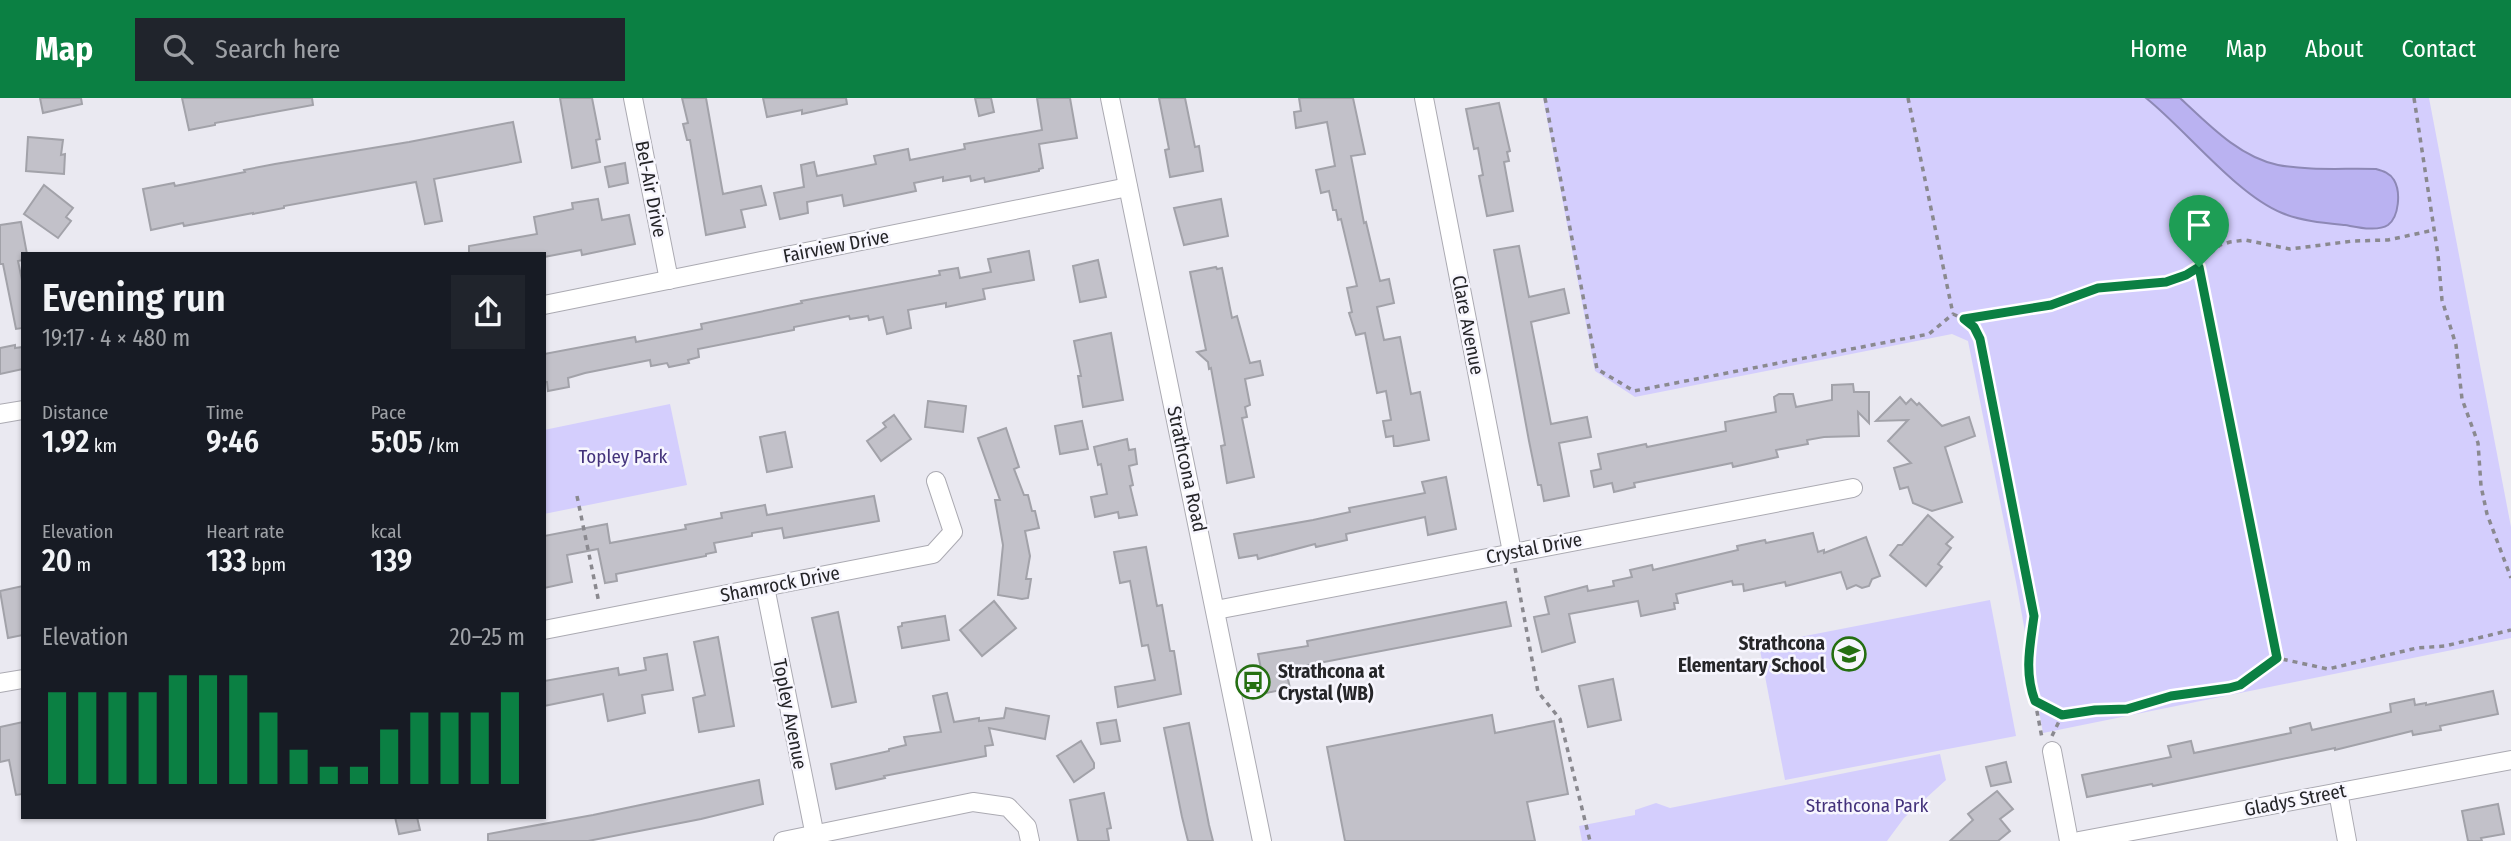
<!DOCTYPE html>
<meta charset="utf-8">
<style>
body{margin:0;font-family:"Fira Sans Condensed",sans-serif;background:#20242c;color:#f1f3f6;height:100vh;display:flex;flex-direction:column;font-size:26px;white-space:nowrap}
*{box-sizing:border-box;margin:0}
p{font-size:23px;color:#9ea1a6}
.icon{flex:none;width:38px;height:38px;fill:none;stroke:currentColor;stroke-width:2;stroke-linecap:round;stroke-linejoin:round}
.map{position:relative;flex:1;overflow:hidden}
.sheet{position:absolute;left:21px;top:154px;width:525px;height:567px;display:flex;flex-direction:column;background:#171b24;border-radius:0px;box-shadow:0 2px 5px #0004}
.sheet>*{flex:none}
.pin{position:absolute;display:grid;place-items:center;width:60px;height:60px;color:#fff;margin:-72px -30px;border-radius:50% 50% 50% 0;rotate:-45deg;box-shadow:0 0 7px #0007}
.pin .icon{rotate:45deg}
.round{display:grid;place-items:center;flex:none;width:74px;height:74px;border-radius:0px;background:#20242c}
.head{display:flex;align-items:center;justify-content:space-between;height:119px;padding:0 21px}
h1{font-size:38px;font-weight:600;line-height:52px}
.figures{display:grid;grid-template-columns:repeat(3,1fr);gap:10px;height:119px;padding:7px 21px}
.figures div{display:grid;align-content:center}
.figures b{font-size:30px;font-weight:600}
.figures small{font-size:19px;font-weight:400}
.figures p{font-size:19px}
.chart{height:196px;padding:14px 21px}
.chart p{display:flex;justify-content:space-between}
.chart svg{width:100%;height:126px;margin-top:7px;stroke:#0b8043;stroke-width:6}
header{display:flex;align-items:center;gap:42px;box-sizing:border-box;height:98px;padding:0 35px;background:#0b8043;color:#fff}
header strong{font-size:33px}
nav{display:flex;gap:38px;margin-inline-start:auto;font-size:24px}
.search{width:490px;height:63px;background:#20242c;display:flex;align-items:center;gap:18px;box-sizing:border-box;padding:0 24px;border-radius:0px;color:#9ea1a6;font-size:26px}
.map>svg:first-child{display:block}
.green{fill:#d4cefd}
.water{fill:#bab2f1;stroke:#8d88b5;stroke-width:2}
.building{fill:#c2c1c9;stroke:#a2a2a9;stroke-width:2}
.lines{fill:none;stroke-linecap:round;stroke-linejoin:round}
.minor-casing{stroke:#abaab2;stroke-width:20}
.path{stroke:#8a898f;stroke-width:3.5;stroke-dasharray:5 5;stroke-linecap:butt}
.minor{stroke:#fff;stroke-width:18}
.route-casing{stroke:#fff;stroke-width:14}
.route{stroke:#0b8043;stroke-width:9}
.labels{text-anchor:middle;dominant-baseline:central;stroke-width:5;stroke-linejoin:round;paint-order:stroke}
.street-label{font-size:19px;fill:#252528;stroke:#f7f6fe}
.park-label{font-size:19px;fill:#43327b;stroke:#f7f6fe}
.poi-label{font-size:19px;font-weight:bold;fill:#252528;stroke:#f7f6fe;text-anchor:end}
</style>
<header>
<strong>Map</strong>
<div class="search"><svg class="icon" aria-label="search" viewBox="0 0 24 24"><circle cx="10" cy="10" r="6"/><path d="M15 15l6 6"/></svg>Search here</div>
<nav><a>Home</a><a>Map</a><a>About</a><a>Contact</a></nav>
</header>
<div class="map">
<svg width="2511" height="743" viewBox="0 0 2511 743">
<rect width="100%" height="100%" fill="#eae9f1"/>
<g class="green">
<polygon points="1543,0 2429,0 2511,429 2511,540 2043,635 2017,489 1968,243 1952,236 1635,299 1595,273"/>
<polygon points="670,306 687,387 544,416 544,332"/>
<polygon points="1990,502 2016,638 1785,682 1759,547"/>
<polygon points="1940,656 1946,682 1904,720 1887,743 1582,743 1579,728 1635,717 1635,712 1656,705 1670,710"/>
</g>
<path class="water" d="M2146,0h34c28,26 59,59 98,67 31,6 66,3 98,4 7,2 14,4 18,11 7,12 5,37 -6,45 -11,7 -31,2 -43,0 -20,-2 -44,-4 -63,-12 -45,-18 -96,-83 -136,-115z"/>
<g class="building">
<polygon points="40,0 81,0 82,6 43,15"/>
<polygon points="182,0 312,0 313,7 215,25 215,27 189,32"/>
<polygon points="560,0 592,0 600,41 596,42 600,64 572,70"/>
<polygon points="682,0 706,0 723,96 761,88 766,107 741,112 745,129 706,137 690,42 687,42 683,26 688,25"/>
<polygon points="763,0 846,0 847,6 802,16 802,12 767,19"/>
<polygon points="975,0 991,0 994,14 979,18"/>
<polygon points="1037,0 1070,0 1077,40 1039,46 1043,70 1039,71 1039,73 985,84 984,80 971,83 970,78 943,83 943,79 914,85 916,93 844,108 842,97 807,104 808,115 780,121 774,95 804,89 801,67 814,64 817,78 876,66 874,58 908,51 910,62 965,51 964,46 1042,32"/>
<polygon points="1159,0 1185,0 1195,49 1199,48 1203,73 1170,79 1165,52 1169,51"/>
<polygon points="1299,0 1353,0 1365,56 1351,58 1364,125 1366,124 1380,183 1389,181 1394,205 1377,209 1384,242 1400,239 1411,296 1420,294 1429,342 1398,348 1394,348 1393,338 1386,339 1383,323 1391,322 1386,293 1377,295 1365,235 1356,237 1349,215 1352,214 1347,190 1357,188 1341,121 1338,122 1336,112 1333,112 1329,93 1321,95 1316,72 1335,68 1327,24 1296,30 1294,14 1301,13"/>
<polygon points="1499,5 1510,53 1507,54 1509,63 1504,64 1513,113 1487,118 1479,78 1483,77 1478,50 1474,51 1466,11"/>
<polygon points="513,24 521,64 434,81 442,123 425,126 416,84 284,108 284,110 253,116 253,115 184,128 183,125 151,132 143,91 174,85 175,88 245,74 244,72 275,66 409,44"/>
<polygon points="28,39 63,42 61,57 65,56 64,76 26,73"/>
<polygon points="625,65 628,85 609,89 605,69"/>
<polygon points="44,87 73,110 66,119 71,123 58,140 24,116"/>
<polygon points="598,101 602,122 629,117 635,146 582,157 581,152 544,159 544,156 469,156 469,148 537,136 534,119 573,111 572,105"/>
<polygon points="1221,101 1228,138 1184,147 1174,110"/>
<polygon points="21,124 27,156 23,156 23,162 18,163 23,187 23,230 16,231 3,166 0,166 0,127"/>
<polygon points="1519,148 1529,199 1564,191 1569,215 1531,224 1551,326 1587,319 1591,339 1559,345 1569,398 1544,403 1541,387 1538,387 1529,343 1494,152"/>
<polygon points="1029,153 1034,182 983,191 985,201 946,209 946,205 908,212 911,230 887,236 883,219 869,222 868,218 850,221 849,218 794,229 794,232 698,251 699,259 688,262 689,265 669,269 667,265 651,268 650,262 585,275 568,280 569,289 548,293 547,284 544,284 544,256 635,239 636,244 702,231 701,226 802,205 801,203 940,177 939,173 958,170 960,180 991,174 988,161"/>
<polygon points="1098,162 1106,199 1080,204 1073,168"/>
<polygon points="1216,169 1217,171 1222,170 1232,220 1237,218 1250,265 1260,263 1263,277 1245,281 1250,307 1245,309 1247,319 1242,320 1254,379 1227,385 1221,348 1225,347 1211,270 1209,271 1208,264 1197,254 1206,252 1190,174"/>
<polygon points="1111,235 1123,302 1083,309 1078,278 1081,278 1074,243"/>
<polygon points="15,247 15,250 23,249 23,271 0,276 0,250"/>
<polygon points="1853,286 1854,294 1869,294 1869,325 1858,314 1859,338 1824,339 1807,342 1808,346 1776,352 1778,359 1733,369 1732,365 1634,385 1635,389 1614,394 1612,385 1594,389 1591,373 1601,371 1598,356 1646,346 1647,349 1726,333 1725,324 1776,314 1774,299 1779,296 1793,296 1796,309 1832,302 1832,287"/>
<polygon points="1900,299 1906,306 1911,301 1917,307 1919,305 1942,328 1969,319 1975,338 1945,349 1962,404 1932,413 1913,405 1908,389 1900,391 1894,370 1911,365 1888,343 1908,322 1876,323"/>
<polygon points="928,303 966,308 963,334 925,329"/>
<polygon points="894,317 911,341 881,363 867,343 886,329 883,325"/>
<polygon points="1082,323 1088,351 1060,356 1055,328"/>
<polygon points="1006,330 1019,369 1014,371 1024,397 1028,397 1032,413 1035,413 1039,430 1025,433 1030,458 1026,481 1031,481 1028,500 1022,501 998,497 1003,447 995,402 1000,402 978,340"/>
<polygon points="785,334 792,369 767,374 760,339"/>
<polygon points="1127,341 1129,352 1135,351 1137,366 1129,368 1133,387 1130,388 1137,417 1119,420 1118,414 1095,419 1091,399 1107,396 1101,366 1098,367 1094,349"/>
<polygon points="1446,379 1456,431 1428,437 1425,419 1346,436 1347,442 1316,449 1315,446 1258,461 1257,457 1239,460 1234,436 1313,422 1350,414 1349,410 1425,395 1422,384"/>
<polygon points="874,398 879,423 784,440 782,430 752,435 752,438 714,445 716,454 706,456 706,458 616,476 617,483 605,485 598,451 567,457 572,484 544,490 544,438 607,426 610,445 686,431 685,427 722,420 721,415 765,407 767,417"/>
<polygon points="1928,417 1953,439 1946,446 1951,450 1938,466 1942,469 1926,488 1890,457 1898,447 1902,447"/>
<polygon points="1813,435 1818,454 1824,452 1824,455 1866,439 1880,478 1872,481 1869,488 1862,490 1856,487 1847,491 1841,474 1786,488 1785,484 1744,493 1743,486 1733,487 1732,483 1676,496 1678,505 1674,505 1675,511 1641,518 1638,503 1569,516 1575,544 1542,554 1534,519 1549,516 1545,499 1587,488 1588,493 1614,488 1613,483 1632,479 1630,472 1652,467 1653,472 1738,452 1737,448 1765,442 1766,445"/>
<polygon points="1146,449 1157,508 1162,507 1170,553 1174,553 1181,596 1118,609 1115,589 1155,582 1148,547 1142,548 1130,483 1120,485 1114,454"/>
<polygon points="23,488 23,537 8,540 0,493"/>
<polygon points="994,503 1016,530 982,558 960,532"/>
<polygon points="1506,504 1511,528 1298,569 1299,575 1287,577 1290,590 1266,595 1258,556 1308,548 1307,543"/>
<polygon points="838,514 856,604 832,609 812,520"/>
<polygon points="945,518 949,542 902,550 898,529 902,528 902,525"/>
<polygon points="718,539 734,628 699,634 693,600 705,597 694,544"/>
<polygon points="667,556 673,592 642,597 645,615 608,623 603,596 544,608 544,583 618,570 619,577 646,572 644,560"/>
<polygon points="1613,581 1621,622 1588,629 1579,588"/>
<polygon points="2493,593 2498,616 2440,628 2441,632 2413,637 2412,633 2335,652 2335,650 2153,688 2152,686 2087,699 2082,677 2171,659 2168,648 2191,643 2194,655 2291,635 2290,630 2310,625 2312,632 2391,614 2390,606 2414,601 2415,607 2426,605 2426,607"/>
<polygon points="947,595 954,624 979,620 979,623 1004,620 1006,610 1049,618 1045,641 989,630 993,647 985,648 986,658 884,678 885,680 836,691 831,666 889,653 889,651 906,647 904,639 941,634 933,598"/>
<polygon points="1492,617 1495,635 1554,623 1568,696 1527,704 1535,743 1345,743 1327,649"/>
<polygon points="1116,622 1120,643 1101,646 1097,625"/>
<polygon points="23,624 23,696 16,697 9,662 0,664 0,629"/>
<polygon points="1189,625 1209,727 1213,743 1188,743 1182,719 1164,630"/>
<polygon points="1081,643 1094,665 1094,670 1074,684 1057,658"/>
<polygon points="2006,664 2011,684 1991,688 1986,669"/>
<polygon points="759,682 763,706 701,721 588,743 488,743 488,736 593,717"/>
<polygon points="1997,693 2013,711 2000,721 2010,733 1998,743 1950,743 1973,722 1968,716"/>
<polygon points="1104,695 1111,730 1107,731 1109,743 1078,743 1070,702"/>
<polygon points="2498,706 2504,736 2481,740 2482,743 2468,743 2462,713"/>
<polygon points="395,719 417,719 420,732 399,736"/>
</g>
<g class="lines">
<defs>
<g id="minor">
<polyline points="633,0 669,182"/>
<polyline points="1110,0 1262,743"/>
<polyline points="1424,0 1512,454"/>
<polyline points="544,207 1128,89"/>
<polyline points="0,316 23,312"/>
<polyline points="765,489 816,743"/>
<polyline points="1216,512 1853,390"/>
<polyline points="544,532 933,456 953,434 936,383"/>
<polyline points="0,585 23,581"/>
<polyline points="2052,653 2069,743"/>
<polyline points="2338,694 2347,743"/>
<polyline points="783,743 973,704 1008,709 1027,729 1030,743"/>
<polyline points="2079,743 2511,662"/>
</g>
</defs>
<use href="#minor" class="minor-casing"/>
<g class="path">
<path d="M1545,0l52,271 37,22 295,-57 24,-20c14,6 20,12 27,25l54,277c-4,30 -10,56 1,85l27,14 33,-5 33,-1 43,-13 58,-8 11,-3 37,-27 51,11 89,-21 28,-2 66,-16"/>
<polyline points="1908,0 1953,216"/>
<polyline points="2414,0 2438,157 2442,202 2456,247 2462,301 2478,345 2481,388 2487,416 2511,480"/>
<polyline points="2199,169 2277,560"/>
<polyline points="1964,221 2051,207 2098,190 2166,184 2186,177 2220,147 2230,144 2245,142 2290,151 2353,143 2388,142 2434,132"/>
<polyline points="577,398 599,505"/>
<polyline points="1515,470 1538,594 1560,621 1590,743"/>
<polyline points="2035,603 2042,640"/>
<polyline points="2052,638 2062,617"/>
</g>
<use href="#minor" class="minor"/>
</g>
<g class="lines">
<defs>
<path id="route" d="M2199,169l78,391 -37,27 -11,3 -58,8 -44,13 -32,1 -33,5 -27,-14c-11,-29 -5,-55 -1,-85l-54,-277 -6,-12 -10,-8 87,-14 47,-17 68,-6 20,-7z"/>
</defs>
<use href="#route" class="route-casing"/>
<use href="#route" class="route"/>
</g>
<defs>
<symbol id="school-ring" viewBox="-11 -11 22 22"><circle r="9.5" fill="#f7f6fe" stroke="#256f12" stroke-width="1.5"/><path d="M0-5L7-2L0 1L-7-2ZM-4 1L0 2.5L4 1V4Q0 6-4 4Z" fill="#256f12"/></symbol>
<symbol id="bus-ring" viewBox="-11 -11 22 22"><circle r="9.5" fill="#f7f6fe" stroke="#256f12" stroke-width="1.5"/><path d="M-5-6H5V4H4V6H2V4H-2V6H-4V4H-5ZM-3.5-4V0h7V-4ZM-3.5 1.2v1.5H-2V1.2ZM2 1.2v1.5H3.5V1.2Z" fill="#256f12"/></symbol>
</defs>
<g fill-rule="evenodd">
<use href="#school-ring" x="1830" y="537" width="38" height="38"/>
<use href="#bus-ring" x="1234" y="565" width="38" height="38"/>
</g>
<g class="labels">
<g class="street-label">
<text transform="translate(651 91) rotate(79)">Bel-Air Drive</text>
<text transform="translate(836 148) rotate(-11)">Fairview Drive</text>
<text transform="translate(1468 227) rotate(79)">Clare Avenue</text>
<text transform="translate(1187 371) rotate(78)">Strathcona Road</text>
<text transform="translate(1534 450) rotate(-11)">Crystal Drive</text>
<text transform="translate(780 486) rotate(-11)">Shamrock Drive</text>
<text transform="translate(790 616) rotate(79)">Topley Avenue</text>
<text transform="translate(2295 702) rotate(-11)">Gladys Street</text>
</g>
<g class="park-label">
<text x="623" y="358">Topley Park</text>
<text x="1867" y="707">Strathcona Park</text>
</g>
<g class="poi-label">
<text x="1825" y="545">Strathcona<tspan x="1825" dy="22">Elementary School</tspan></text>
<text x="1278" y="573" text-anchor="start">Strathcona at<tspan x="1278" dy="22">Crystal (WB)</tspan></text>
</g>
</g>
</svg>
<div class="pin" style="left:2199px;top:169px;background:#1e9e55"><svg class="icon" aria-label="arrive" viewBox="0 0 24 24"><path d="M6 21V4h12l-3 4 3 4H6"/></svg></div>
<section class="sheet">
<div class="head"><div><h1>Evening run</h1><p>19:17 · 4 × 480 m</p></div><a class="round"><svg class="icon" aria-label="share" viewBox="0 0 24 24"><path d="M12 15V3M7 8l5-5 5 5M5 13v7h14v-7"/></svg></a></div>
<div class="figures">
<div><p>Distance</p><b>1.92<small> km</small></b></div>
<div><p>Time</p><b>9:46</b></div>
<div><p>Pace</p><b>5:05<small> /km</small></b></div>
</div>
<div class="figures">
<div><p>Elevation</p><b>20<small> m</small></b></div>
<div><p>Heart rate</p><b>133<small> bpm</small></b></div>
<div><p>kcal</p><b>139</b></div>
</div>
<div class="chart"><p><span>Elevation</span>20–25 m</p>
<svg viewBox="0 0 160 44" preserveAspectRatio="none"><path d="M5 44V12M15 44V12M25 44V12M35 44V12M45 44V6M55 44V6M65 44V6M75 44V19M85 44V32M95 44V38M105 44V38M115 44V25M125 44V19M135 44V19M145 44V19M155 44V12"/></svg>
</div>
</section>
</div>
